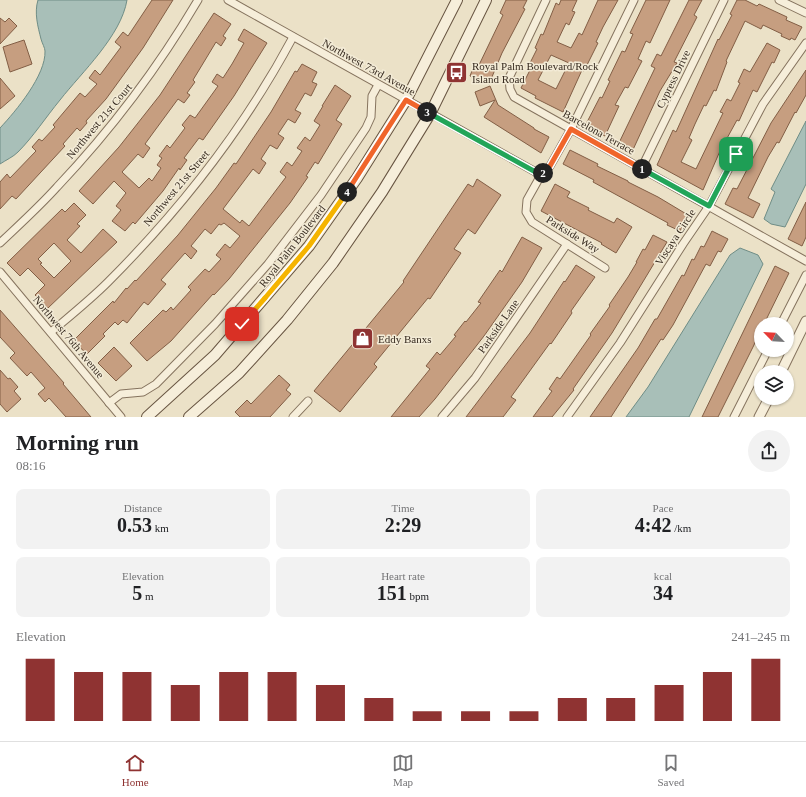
<!DOCTYPE html>
<meta charset="utf-8">
<style>
body{margin:0;font-family:"Times New Roman",serif;background:#f2f2f2;color:#202124;height:100vh;display:flex;flex-direction:column;font-size:15px;white-space:nowrap}
*{box-sizing:border-box;margin:0}
p{font-size:13px;color:#757577}
.icon{flex:none;width:22px;height:22px;fill:none;stroke:currentColor;stroke-width:2;stroke-linecap:round;stroke-linejoin:round}
.map{position:relative;height:417px;overflow:hidden}
.panel{display:flex;flex-direction:column;background:#fff;flex:1}
.panel>*{flex:none}
.needle{width:26px;rotate:295deg}
.controls{position:absolute;left:754px;top:317px;display:grid;gap:8px}
.controls a{display:grid;place-items:center;width:40px;height:40px;border-radius:50%;background:#fff;box-shadow:0 1px 3px #0004;font-size:20px}
.pin{position:absolute;display:grid;place-items:center;width:34px;height:34px;color:#fff;margin:-17px;border-radius:8px;box-shadow:0 2px 6px #0006}
.km{position:absolute;width:20px;height:20px;margin:-10px;border-radius:50%;background:#222;color:#fff;font-size:11px;line-height:20px;text-align:center}
.round{display:grid;place-items:center;flex:none;width:42px;height:42px;border-radius:21px;background:#f2f2f2}
.summary{display:flex;align-items:center;justify-content:space-between;height:68px;padding:0 16px}
h1{font-size:22px;font-weight:700;line-height:30px}
.stats{display:grid;grid-template-columns:repeat(3,1fr);gap:6px;height:68px;padding:4px 16px}
.stats div{display:grid;align-content:center;border-radius:8px;background:#f2f2f2;text-align:center}
.stats b{font-size:20px;font-weight:700}
.stats small{font-size:11px;font-weight:400}
.stats p{font-size:11px}
.chart{height:112px;padding:8px 16px}
.chart p{display:flex;justify-content:space-between}
.chart svg{width:100%;height:72px;margin-top:4px;stroke:#8f3332;stroke-width:6}
.tabs{display:flex;justify-content:space-around;align-items:center;height:56px;border-top:1px solid #e0e0e0;background:#fff;font-size:11px;color:#757577}
.tabs a{display:grid;justify-items:center;gap:2px}
.tabs .selected{color:#8f3332}
.map>svg:first-child{display:block}
.water{fill:#a8bfb8;stroke:#6f8d86}
.building{fill:#c69e80;stroke:#825e45;fill-rule:evenodd}
.lines{fill:none;stroke-linecap:round;stroke-linejoin:round}
.minor-casing{stroke:#85735e;stroke-width:9}
.tertiary-casing{stroke:#85735e;stroke-width:11}
.secondary-casing{stroke:#675441;stroke-width:12}
.minor{stroke:#f6eeda;stroke-width:7}
.tertiary{stroke:#f6eeda;stroke-width:9}
.secondary{stroke:#f6eeda;stroke-width:10}
.split-1-casing{stroke:#fff;stroke-width:8}
.split-2-casing{stroke:#fff;stroke-width:8}
.split-3-casing{stroke:#fff;stroke-width:8}
.split-4-casing{stroke:#fff;stroke-width:8}
.split-5-casing{stroke:#fff;stroke-width:8}
.split-6-casing{stroke:#fff;stroke-width:8}
.split-1{stroke:#22a559;stroke-width:5}
.split-2{stroke:#f0652b;stroke-width:5}
.split-3{stroke:#22a559;stroke-width:5}
.split-4{stroke:#f0652b;stroke-width:5}
.split-5{stroke:#f5b400;stroke-width:5}
.split-6{stroke:#f5b400;stroke-width:5}
.labels{text-anchor:middle;dominant-baseline:central;stroke-width:3;stroke-linejoin:round;paint-order:stroke}
.poi-label{font-size:11px;fill:#372b20;stroke:#f3ebd6;text-anchor:start}
.street-label{font-size:11px;fill:#372b20;stroke:#f3ebd6}
</style>
<div class="map">
<svg width="806" height="417" viewBox="0 0 806 417">
<rect width="100%" height="100%" fill="#ebe1c7"/>
<g class="water">
<path d="M38,0h89c-6,36 -45,72 -67,100 -14,17 -27,37 -42,52 -5,5 -12,8 -18,12v-36c16,-17 46,-53 45,-77 0,-3 -3,-8 -4,-12 -3,-12 -7,-26 -3,-39z"/>
<polygon points="806,121 806,184 785,227 771,224 764,219 775,192 771,189"/>
<polygon points="740,248 758,255 763,264 689,417 626,417 648,387 730,255"/>
</g>
<g class="building">
<polygon points="152,0 173,0 143,48 106,99 86,121 87,123 80,131 77,128 63,144 65,146 16,199 12,196 0,209 0,182 7,174 10,178 36,151 32,147 39,139 42,141 55,127 53,125 80,93 85,97 97,84 89,78 95,70 100,75 121,47 115,42 123,32 128,36"/>
<polygon points="506,0 527,0 523,8 525,9 502,53 489,84 470,76 475,63 479,65 503,15 500,13"/>
<path d="M561,0h16l-5,11 3,1 -6,13 -3,-2 -9,19 14,6 8,-15 3,2 16,-35h20l-15,27 -7,15 2,1 -14,28 -2,-1 -19,42 -28,-14 1,-2 -15,-8 11,-22 -3,-1 8,-16 -2,-1 6,-14 2,1 13,-32 3,2zM551,55l18,8 -13,26 -18,-9z"/>
<polygon points="646,0 670,0 650,43 646,41 638,59 642,61 628,88 625,87 615,105 619,106 605,136 585,126 600,97 602,98 610,81 608,80 622,51 625,52 633,34 630,33"/>
<polygon points="689,0 702,0 694,15 697,17 674,62 677,63 660,91 631,154 617,147 655,68 651,66 657,54 661,56"/>
<polygon points="737,0 745,0 757,6 759,4 787,17 786,20 802,27 795,40 791,38 790,40 781,36 782,34 763,25 761,29 745,21 726,61 727,62 716,91 714,90 706,106 704,105 695,124 689,138 692,140 681,162 696,169 723,113 720,112 727,99 731,101 740,83 738,82 744,69 750,72 767,43 780,50 774,63 772,62 757,92 753,90 739,121 737,120 720,151 703,190 657,165 673,130 676,132 718,39 719,40 732,15 730,14"/>
<polygon points="214,13 231,24 223,36 226,38 221,46 216,42 193,80 195,82 187,93 190,95 184,103 178,99 153,133 145,144 150,148 143,158 138,154 122,172 139,188 149,178 152,181 161,168 157,165 162,158 159,156 167,145 170,148 185,128 182,125 190,115 195,118 218,86 212,82 217,74 223,78 232,64 244,43 238,40 244,29 267,43 234,96 203,140 199,138 184,158 187,160 180,170 179,168 163,191 135,224 133,222 125,231 112,221 121,210 116,206 126,193 114,181 93,204 79,191 119,147 160,95"/>
<polygon points="0,18 5,22 9,18 17,26 0,44"/>
<polygon points="24,40 32,64 10,72 3,47"/>
<polygon points="302,64 317,72 312,82 317,84 311,96 305,93 295,110 301,113 295,123 288,119 278,134 284,138 277,149 270,145 261,159 266,163 259,174 253,169 223,209 240,223 242,220 249,226 286,177 280,172 287,162 292,166 302,151 297,148 305,137 310,141 320,125 314,121 323,106 322,106 335,85 351,96 336,120 342,124 318,164 315,162 306,176 308,177 290,203 229,279 214,295 213,294 171,341 147,361 130,343 163,310 166,312 171,307 173,310 191,290 188,287 205,269 209,272 221,259 216,255 225,244 230,248 240,236 224,223 221,225 219,224 211,234 205,229 191,246 197,251 191,259 185,253 161,280 166,284 148,305 144,302 127,323 123,320 118,325 115,322 103,334 105,336 87,354 73,341 113,301 114,303 126,288 127,289 135,280 136,281 178,235 216,188 234,163 236,164 271,112 295,71 297,72"/>
<polygon points="806,70 806,95 796,113 795,112 779,143 777,142 768,157 748,198 760,204 753,218 725,204 733,188 737,189 771,123"/>
<polygon points="0,78 15,96 0,109"/>
<polygon points="490,86 498,105 534,128 534,129 549,137 541,153 484,117 495,100 480,106 475,92"/>
<polygon points="570,150 598,164 597,166 628,181 628,182 658,197 688,215 680,231 667,225 668,223 593,182 594,180 563,164"/>
<polygon points="477,179 501,195 475,234 468,229 454,249 461,253 430,299 428,298 374,364 377,367 340,412 314,391 404,282 403,281 468,184 473,187"/>
<polygon points="555,184 570,192 567,197 589,208 588,210 614,223 617,218 632,227 616,253 601,244 602,243 541,211"/>
<polygon points="806,202 806,237 802,246 788,239"/>
<path d="M74,203l12,12 -9,9 3,2 -13,14 14,13 22,-24 14,13 -69,66 -13,-13 10,-10 -17,-17 -8,8 -13,-13 55,-54 3,3zM54,243l17,18 -17,17 -14,-14 2,-1 -4,-4z"/>
<polygon points="712,231 728,239 721,252 718,251 710,266 706,264 673,325 663,340 661,339 611,417 590,417 638,348 655,319 657,319 682,275 684,276 692,259 694,260 701,246 704,247"/>
<polygon points="653,235 667,242 612,333 573,389 574,390 552,417 533,417 552,391 549,389 557,377 560,379 591,335 590,334 610,306 609,305 628,277 637,262 636,262 643,249 645,250"/>
<polygon points="522,237 542,248 522,282 484,336 435,399 419,417 391,417 430,369 426,366 437,352 440,355 456,336 454,335 465,321 466,322 481,303 478,302 500,270 502,272"/>
<polygon points="576,265 595,277 571,311 572,313 551,344 550,343 511,397 516,400 503,417 466,417 530,333 564,281 565,282"/>
<polygon points="775,266 789,273 764,324 761,324 761,330 753,347 718,417 702,417"/>
<polygon points="0,310 64,383 63,384 91,417 66,417 49,398 45,402 38,394 45,388 31,372 27,376 10,358 15,353 0,337"/>
<polygon points="114,347 132,366 116,381 98,363"/>
<polygon points="0,370 8,379 10,378 18,387 14,391 21,399 7,412 0,404"/>
<polygon points="279,375 290,385 286,390 291,394 270,417 240,417 235,412 247,400 251,404"/>
</g>
<g class="lines">
<defs>
<g id="minor">
<polyline points="228,0 541,175"/>
<polyline points="546,0 509,78 510,89 514,97 806,261"/>
<polyline points="779,0 806,13"/>
<polyline points="641,169 724,0"/>
<path d="M0,243c19,-18 39,-36 57,-56 54,-57 101,-119 141,-187"/>
<polyline points="605,268 532,222 526,212 527,200 541,175 550,166 571,129 634,0"/>
<polyline points="0,272 121,417"/>
<polyline points="781,324 806,275"/>
<path d="M51,332c19,-16 39,-32 57,-50 72,-72 137,-155 185,-245"/>
<polyline points="109,403 121,394 143,392 156,384 215,324 268,264 321,195 366,128 371,117 372,96 378,85"/>
<polyline points="293,417 308,401"/>
<polyline points="442,417 475,378 567,244"/>
<polyline points="567,417 620,343 683,244 709,206 763,104 806,43"/>
<polyline points="734,417 768,350"/>
</g>
<g id="tertiary">
<polyline points="781,372 806,321"/>
<polyline points="759,417 769,398"/>
</g>
<g id="secondary">
<polyline points="147,417 215,355 309,246 357,178 406,100 457,0"/>
<polyline points="189,417 239,373 287,320 333,263 382,192 430,114 486,0"/>
</g>
</defs>
<use href="#minor" class="minor-casing"/>
<use href="#tertiary" class="tertiary-casing"/>
<use href="#secondary" class="secondary-casing"/>
<use href="#minor" class="minor"/>
<use href="#tertiary" class="tertiary"/>
<use href="#secondary" class="secondary"/>
</g>
<g class="lines">
<defs>
<polyline id="split-1" points="642,169 709,206 736,154"/>
<polyline id="split-2" points="543,173 550,166 571,129 642,169"/>
<polyline id="split-3" points="427,112 541,175 543,173"/>
<polyline id="split-4" points="347,192 406,100 427,112"/>
<polyline id="split-5" points="265,298 309,246 347,192"/>
<polyline id="split-6" points="242,324 265,298"/>
</defs>
<use href="#split-1" class="split-1-casing"/>
<use href="#split-2" class="split-2-casing"/>
<use href="#split-3" class="split-3-casing"/>
<use href="#split-4" class="split-4-casing"/>
<use href="#split-5" class="split-5-casing"/>
<use href="#split-6" class="split-6-casing"/>
<use href="#split-1" class="split-1"/>
<use href="#split-2" class="split-2"/>
<use href="#split-3" class="split-3"/>
<use href="#split-4" class="split-4"/>
<use href="#split-5" class="split-5"/>
<use href="#split-6" class="split-6"/>
</g>
<defs>
<symbol id="bus-square" viewBox="-11 -11 22 22"><rect x="-9" y="-9" width="18" height="18" rx="4" fill="#8f3332" stroke="#f3ebd6"/><path d="M-5-6H5V4H4V6H2V4H-2V6H-4V4H-5ZM-3.5-4V0h7V-4ZM-3.5 1.2v1.5H-2V1.2ZM2 1.2v1.5H3.5V1.2Z" fill="#fff"/></symbol>
<symbol id="shop-square" viewBox="-11 -11 22 22"><rect x="-9" y="-9" width="18" height="18" rx="4" fill="#8f3332" stroke="#f3ebd6"/><path d="M-5-2.5h2.3a2.7 3.5 0 0 1 5.4 0H5L5.5 6h-11ZM-1.5-2.5h3a1.5 2.3 0 0 0-3 0Z" fill="#fff"/></symbol>
</defs>
<g fill-rule="evenodd">
<use href="#bus-square" x="444" y="60" width="25" height="25"/>
<use href="#shop-square" x="350" y="326" width="25" height="25"/>
</g>
<g class="labels">
<g class="poi-label">
<text x="472" y="66">Royal Palm Boulevard/Rock<tspan x="472" dy="13">Island Road</tspan></text>
<text x="378" y="339">Eddy Banxs</text>
</g>
<g class="street-label">
<text transform="translate(369 67) rotate(29)">Northwest 73rd Avenue</text>
<text transform="translate(673 79) rotate(-64)">Cypress Drive</text>
<text transform="translate(99 121) rotate(-50)">Northwest 21st Court</text>
<text transform="translate(599 132) rotate(29)">Barcelona Terrace</text>
<text transform="translate(176 188) rotate(-50)">Northwest 21st Street</text>
<text transform="translate(573 234) rotate(32)">Parkside Way</text>
<text transform="translate(675 237) rotate(-57)">Viscaya Circle</text>
<text transform="translate(292 246) rotate(-52)">Royal Palm Boulevard</text>
<text transform="translate(498 326) rotate(-55)">Parkside Lane</text>
<text transform="translate(69 337) rotate(50)">Northwest 76th Avenue</text>
</g>
</g>
</svg>
<div class="controls">
<a><svg class="needle" viewBox="-14 -14 28 28"><path d="M0-13l5 13h-10z" fill="#e53935"/><path d="M0 13l5-13h-10z" fill="#757577"/></svg></a>
<a><svg class="icon" aria-label="layers" viewBox="0 0 24 24"><path d="M12 4l9 5-9 5-9-5zM3 14l9 5 9-5"/></svg></a>
</div>
<div class="pin" style="left:736px;top:154px;background:#1e9e55"><svg class="icon" aria-label="arrive" viewBox="0 0 24 24"><path d="M6 21V4h12l-3 4 3 4H6"/></svg></div>
<div class="pin" style="left:242px;top:324px;background:#d93025"><svg class="icon" aria-label="check" viewBox="0 0 24 24"><path d="M5 12l5 5 9-10"/></svg></div>
<b class="km" style="left:642px;top:169px">1</b>
<b class="km" style="left:543px;top:173px">2</b>
<b class="km" style="left:427px;top:112px">3</b>
<b class="km" style="left:347px;top:192px">4</b>
</div>
<section class="panel">
<div class="summary"><div><h1>Morning run</h1><p>08:16</p></div><a class="round"><svg class="icon" aria-label="share" viewBox="0 0 24 24"><path d="M12 15V3M7 8l5-5 5 5M5 13v7h14v-7"/></svg></a></div>
<div class="stats">
<div><p>Distance</p><b>0.53<small> km</small></b></div>
<div><p>Time</p><b>2:29</b></div>
<div><p>Pace</p><b>4:42<small> /km</small></b></div>
</div>
<div class="stats">
<div><p>Elevation</p><b>5<small> m</small></b></div>
<div><p>Heart rate</p><b>151<small> bpm</small></b></div>
<div><p>kcal</p><b>34</b></div>
</div>
<div class="chart"><p><span>Elevation</span>241–245 m</p>
<svg viewBox="0 0 160 44" preserveAspectRatio="none"><path d="M5 44V6M15 44V14M25 44V14M35 44V22M45 44V14M55 44V14M65 44V22M75 44V30M85 44V38M95 44V38M105 44V38M115 44V30M125 44V30M135 44V22M145 44V14M155 44V6"/></svg>
</div>
</section>
<nav class="tabs">
<a class="selected"><svg class="icon" aria-label="home" viewBox="0 0 24 24"><path d="M3 11l9-7 9 7M6 9v11h12V9"/></svg>Home</a>
<a><svg class="icon" aria-label="map" viewBox="0 0 24 24"><path d="M3 6l6-2 6 2 6-2v14l-6 2-6-2-6 2zM9 4v14M15 6v14"/></svg>Map</a>
<a><svg class="icon" aria-label="saved" viewBox="0 0 24 24"><path d="M7 4h10v16l-5-4-5 4z"/></svg>Saved</a>
</nav>
